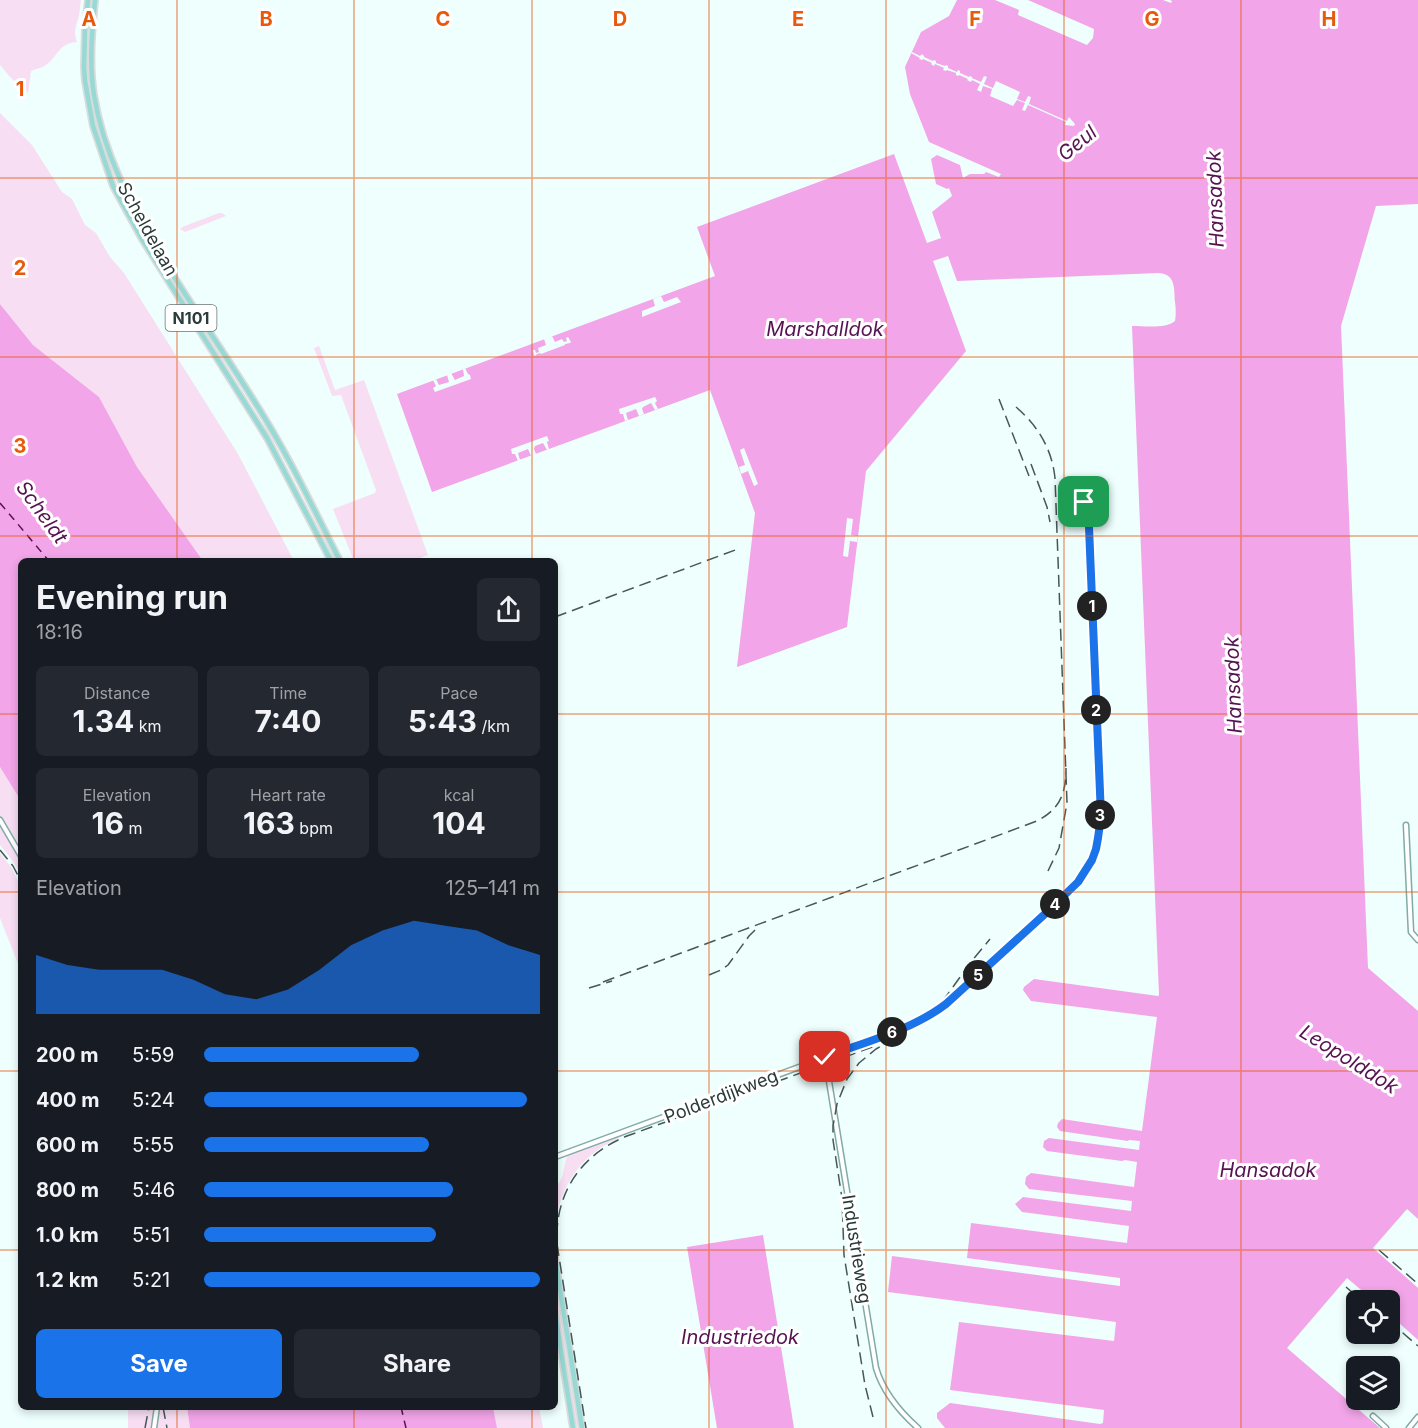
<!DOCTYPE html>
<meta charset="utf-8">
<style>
body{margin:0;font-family:Inter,sans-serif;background:#242831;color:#f1f3f6;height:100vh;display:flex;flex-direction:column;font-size:22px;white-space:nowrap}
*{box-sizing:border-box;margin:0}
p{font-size:20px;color:#9ea1a6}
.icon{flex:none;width:33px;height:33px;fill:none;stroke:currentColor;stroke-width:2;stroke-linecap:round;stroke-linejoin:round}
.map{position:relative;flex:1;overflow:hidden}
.details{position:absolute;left:18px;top:558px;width:540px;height:852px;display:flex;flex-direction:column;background:#171b24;border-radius:9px;box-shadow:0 3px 9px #0003}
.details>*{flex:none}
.controls{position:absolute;left:1346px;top:1290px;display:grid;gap:12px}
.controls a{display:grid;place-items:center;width:54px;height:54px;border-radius:9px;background:#171b24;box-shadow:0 3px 9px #0003;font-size:30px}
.pin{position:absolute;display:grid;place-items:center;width:51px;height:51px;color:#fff;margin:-26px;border-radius:12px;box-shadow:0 3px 9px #0006}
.km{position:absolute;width:30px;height:30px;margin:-15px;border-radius:50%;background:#222;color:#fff;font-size:16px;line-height:30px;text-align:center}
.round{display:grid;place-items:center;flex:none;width:63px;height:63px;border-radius:9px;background:#242831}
.head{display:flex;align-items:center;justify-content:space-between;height:102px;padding:0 18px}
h1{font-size:33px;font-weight:700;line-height:45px}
.figures{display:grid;grid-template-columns:repeat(3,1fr);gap:9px;height:102px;padding:6px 18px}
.figures div{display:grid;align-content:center;border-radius:9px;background:#242831;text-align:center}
.figures b{font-size:30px;font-weight:700}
.figures small{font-size:16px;font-weight:400}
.figures p{font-size:16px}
.chart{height:168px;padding:12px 18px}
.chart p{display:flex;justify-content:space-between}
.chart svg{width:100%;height:108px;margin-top:6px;fill:#1a73e8;opacity:.7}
.primary-button{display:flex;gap:12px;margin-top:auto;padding:12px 18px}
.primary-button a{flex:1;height:69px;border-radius:9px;background:#1a73e8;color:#fff;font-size:24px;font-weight:700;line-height:69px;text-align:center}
.primary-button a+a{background:#242831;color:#f1f3f6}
ul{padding:0 18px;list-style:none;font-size:20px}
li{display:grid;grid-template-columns:96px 72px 1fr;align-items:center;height:45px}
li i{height:15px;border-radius:8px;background:#1a73e8}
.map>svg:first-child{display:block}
.green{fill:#f8def3}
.water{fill:#f2a5e8}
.pier{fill:#eefffd}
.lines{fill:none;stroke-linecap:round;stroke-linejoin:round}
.ferry{stroke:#561351;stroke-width:1.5;stroke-dasharray:8 6;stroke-linecap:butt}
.minor-casing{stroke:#82aba6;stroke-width:7}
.major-casing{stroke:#d9dcdb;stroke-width:8}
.minor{stroke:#fff;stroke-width:4}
.major{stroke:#97d9d4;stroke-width:4.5}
.rail{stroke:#465755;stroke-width:1.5;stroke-dasharray:12 6;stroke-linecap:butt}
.route-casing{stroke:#fff;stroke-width:12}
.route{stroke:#1a73e8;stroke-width:8}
.grid{fill:none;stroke:#e8590c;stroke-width:1.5;stroke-opacity:0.55}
.labels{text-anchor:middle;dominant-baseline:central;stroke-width:6;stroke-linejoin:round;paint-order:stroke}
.shield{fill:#fff;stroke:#6a7674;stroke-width:1.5}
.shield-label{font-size:16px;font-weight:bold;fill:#2a3b39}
.street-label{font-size:18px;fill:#2a3b39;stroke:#fff}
.water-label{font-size:20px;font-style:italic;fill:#561351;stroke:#fff}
.grid-label{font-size:20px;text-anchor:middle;font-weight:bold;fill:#e8590c;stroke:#fff;stroke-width:6;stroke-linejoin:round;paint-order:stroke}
</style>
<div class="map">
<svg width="1418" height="1428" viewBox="0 0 1418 1428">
<rect width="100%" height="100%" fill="#eefffd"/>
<g class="green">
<path d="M0,0h81c-1,5 -1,11 -2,16 -3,10 -6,15 -2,26 -18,1 -19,14 -31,23 -4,3 -11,4 -15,6l-3,22 -18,-16 -10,-12z"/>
<polygon points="0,113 32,145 62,192 72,199 85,225 96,233 110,257 124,273 238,454 294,561 203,561 137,467 99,397 33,345 0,304"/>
<polygon points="219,213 222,213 226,216 185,232 180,229 182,227"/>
<polygon points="319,346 335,390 364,380 428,555 413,561 354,561 333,509 375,493 376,490 341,395 332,396 314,348"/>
<polygon points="0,767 21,801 21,874 9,856 0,845"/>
<polygon points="0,853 11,867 21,887 21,971 0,918"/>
<path d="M626,1134c-6,4 -16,8 -24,13 -28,18 -43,47 -47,79v-39c11,-8 7,-21 13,-32z"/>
<polygon points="555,1276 580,1428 578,1428 575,1421 555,1295"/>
<polygon points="128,1407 187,1407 190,1428 128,1428"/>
<polygon points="493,1407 539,1407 543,1428 497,1428"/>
</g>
<g class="water">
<path d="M957,0h38l24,10 -1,5 69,30 6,-7 1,-9 -66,-29h135l8,3 1,-2 -2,-1h248v204l-42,2 -35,120 27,642 50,43v208l-11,-10 -34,39 45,40v52l-29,-26v-14h-16l-26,-22 -60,70 93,80h-435l-8,-10v-5l13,-10 150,21 3,-1 1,-13 -154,-20 9,-68 155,19 2,-19 -228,-30 4,-36 228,30v-8l-153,-20 4,-35 156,20 2,-17 -107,-14 -7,-8 8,-7 108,14 1,-10 -103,-12 -4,-5 1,-7 5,-4 103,14 3,-25 -12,-2 -3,1 -75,-10 -4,-4 1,-6 5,-3 90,12 1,-9 -11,-1 -1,1 -68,-10 -3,-4 1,-4 4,-4 80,12 15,-114 -126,-16 -8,-11 1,-3 10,-8 124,17 1,-1 -27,-669c13,0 34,3 43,-5 1,-6 1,-12 0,-19 -1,-14 1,-28 -17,-29l-201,8 -9,-25 -15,5 33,90 -100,120 -19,156 -110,40 18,-154 -45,-123 -278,102 -35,-98 318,-118 -18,-49 197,-73 33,89 14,-5 -9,-26 20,-16 -3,-8 -2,1 -11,-5 -5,-25 6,-4 23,10 3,13 7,-4h14l2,-2 13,5 2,-3 -72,-32 -19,-48 -5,-27 16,-35 28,-16z"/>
<polygon points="0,304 33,345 99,397 137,467 203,561 21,561 21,801 0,767"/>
<polygon points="763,1235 794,1428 717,1428 687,1247"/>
<polygon points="187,1407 493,1407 497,1428 190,1428"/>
</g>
<g class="pier">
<polygon points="912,52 920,56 922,54 924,56 924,57 933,61 934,60 936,61 936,63 945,66 946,65 948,66 948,68 957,72 958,70 960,71 960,73 969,77 970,76 972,77 972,78 981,82 984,76 987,77 984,84 993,88 996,81 1020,92 1017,99 1025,102 1028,96 1031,97 1029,104 1067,121 1069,117 1075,124 1074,126 1065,125 1066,122 1028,105 1025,111 1022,110 1025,103 1017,100 1013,106 990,96 992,89 983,86 981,92 977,90 980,84 972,80 971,82 967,80 968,79 959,75 958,76 956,75 956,73 947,70 946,71 943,70 944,68 935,64 934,66 931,64 932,63 923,59 922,60 919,59 920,58 911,53"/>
<polygon points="661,296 664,302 677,297 681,302 642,317 642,311 655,306 653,299"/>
<polygon points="552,336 555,342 562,339 564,342 567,341 566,338 568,337 571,342 570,343 565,344 565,345 541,354 540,353 537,354 535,356 534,355 533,350 535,350 536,353 539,352 538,348 546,345 544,339"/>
<polygon points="465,368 468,374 470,375 471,379 435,392 433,388 436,386 433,380 436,379 439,385 449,382 447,375 451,373 455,380 464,376 463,369"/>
<polygon points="655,397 657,401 655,403 658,409 655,410 651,403 643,407 642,409 644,414 639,416 636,409 626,413 628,420 625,421 623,414 620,414 619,409"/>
<polygon points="547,436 549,441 547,442 549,449 547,450 543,443 535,446 534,449 536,454 531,456 528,449 518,453 520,460 518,461 515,454 512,454 511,449"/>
<polygon points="744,448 758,484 754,486 748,471 741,474 739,467 745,465 740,450"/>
<polygon points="847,518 853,519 851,535 858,536 857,542 850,541 848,557 843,556"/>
</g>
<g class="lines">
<g class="ferry">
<polyline points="0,503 49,561"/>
<polyline points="401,1407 406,1428"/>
</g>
<defs>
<g id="minor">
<polyline points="0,820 21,856"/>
<polyline points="1406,825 1411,932 1418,940"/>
<path d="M825,1057l51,311c7,24 24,44 42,60"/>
<polyline points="555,1157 913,1025 929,1017 946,1004 1046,913 1078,882 1092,860 1096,849 1098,838 1101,816 1090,527 1086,507 1081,488"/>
<polyline points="1373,1416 1386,1428"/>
<polyline points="154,1428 157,1407"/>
<polyline points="1409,1428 1418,1417"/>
</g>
<g id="major">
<polyline points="88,0 85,28 84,67 85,81 93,126 113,186 142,239 267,438 331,561"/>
<path d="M95,0c-3,32 -6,64 -1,95 9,58 37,110 66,159 31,51 65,100 96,150 32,50 57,104 84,157"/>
<polyline points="555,1257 582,1428"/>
<polyline points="555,1312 573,1428"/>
</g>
</defs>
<use href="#minor" class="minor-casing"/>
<use href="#major" class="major-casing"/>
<use href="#minor" class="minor"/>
<use href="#major" class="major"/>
<g class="rail">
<polyline points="999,399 1029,476"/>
<path d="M1016,407c22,19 36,42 39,71l12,325 -8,45 -11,23"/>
<polyline points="1031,464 1047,507 1050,522"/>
<polyline points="555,617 738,549"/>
<polyline points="0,850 13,866 21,881"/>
<polyline points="709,975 721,970 728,965 749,936 758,927"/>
<path d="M603,982l434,-161c23,-12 29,-27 29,-53"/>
<polyline points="589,988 612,981"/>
<polyline points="557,1244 586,1428"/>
<polyline points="1379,1250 1418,1284"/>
<path d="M558,1253c-7,-53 19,-97 69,-117l248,-90"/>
<polyline points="1346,1287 1361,1300"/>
<polyline points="1389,1321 1418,1346"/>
<polyline points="163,1407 167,1428"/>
<polyline points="873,1417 865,1385 844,1255 842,1198 833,1140 833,1126 837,1104 847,1079 859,1063 876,1049 913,1028 931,1015 945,998 971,962 990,939"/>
<polyline points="145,1428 149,1407"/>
</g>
</g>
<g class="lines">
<defs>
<path id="route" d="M825,1057c40,-15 87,-27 121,-53l100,-91 32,-31 14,-22 4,-11 2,-11 3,-22 -12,-289 -5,-25"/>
</defs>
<use href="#route" class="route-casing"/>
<use href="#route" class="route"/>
</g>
<path class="grid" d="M177,0v561M354,0v561M532,0v561M709,0v1428M886,0v1428M1064,0v1428M1241,0v1428M0,178h1418M0,357h1418M0,536h1418M0,714h21M555,714h863M0,892h21M555,892h863M0,1071h21M555,1071h863M0,1250h21M555,1250h863M177,1407v21M354,1407v21M532,1407v21"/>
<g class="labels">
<rect class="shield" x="165.5" y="305" width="51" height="26" rx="4.5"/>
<g class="shield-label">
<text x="191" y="318">N101</text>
</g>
<g class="street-label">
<text transform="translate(148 229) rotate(61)">Scheldelaan</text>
<text transform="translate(721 1096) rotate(-21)">Polderdijkweg</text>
<text transform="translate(857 1249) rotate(81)">Industrieweg</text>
</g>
<g class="water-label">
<text transform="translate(1077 143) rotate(-39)">Geul</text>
<text transform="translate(1215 199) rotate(-92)">Hansadok</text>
<text x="825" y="329">Marshalldok</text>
<text transform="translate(42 512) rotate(54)">Scheldt</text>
<text transform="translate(1233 685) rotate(-92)">Hansadok</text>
<text transform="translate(1349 1059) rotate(32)">Leopolddok</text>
<text x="1268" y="1170">Hansadok</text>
<text x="740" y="1337">Industriedok</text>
</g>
</g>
<g class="grid-label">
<text x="89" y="26">A</text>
<text x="266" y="26">B</text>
<text x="443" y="26">C</text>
<text x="620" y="26">D</text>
<text x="798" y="26">E</text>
<text x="975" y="26">F</text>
<text x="1152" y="26">G</text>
<text x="1329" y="26">H</text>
<text x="20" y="96">1</text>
<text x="20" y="275">2</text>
<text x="20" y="453">3</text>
</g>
</svg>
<div class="controls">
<a><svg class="icon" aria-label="locate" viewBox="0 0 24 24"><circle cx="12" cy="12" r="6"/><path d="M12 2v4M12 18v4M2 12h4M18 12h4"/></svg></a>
<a><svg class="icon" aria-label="layers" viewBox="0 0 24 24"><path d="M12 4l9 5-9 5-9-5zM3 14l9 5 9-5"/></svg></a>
</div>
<div class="pin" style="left:1084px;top:502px;background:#1e9e55"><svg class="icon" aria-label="arrive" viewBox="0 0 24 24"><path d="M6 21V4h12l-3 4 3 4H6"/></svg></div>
<div class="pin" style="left:825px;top:1057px;background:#d93025"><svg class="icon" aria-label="check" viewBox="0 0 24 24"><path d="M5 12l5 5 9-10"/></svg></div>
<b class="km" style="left:1092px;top:606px">1</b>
<b class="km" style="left:1096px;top:710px">2</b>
<b class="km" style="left:1100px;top:815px">3</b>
<b class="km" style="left:1055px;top:904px">4</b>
<b class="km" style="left:978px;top:975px">5</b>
<b class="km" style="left:892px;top:1032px">6</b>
<section class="details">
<div class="head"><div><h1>Evening run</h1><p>18:16</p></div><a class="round"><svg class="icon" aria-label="share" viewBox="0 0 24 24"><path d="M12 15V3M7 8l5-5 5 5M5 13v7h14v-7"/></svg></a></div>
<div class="figures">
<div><p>Distance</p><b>1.34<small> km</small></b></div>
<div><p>Time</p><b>7:40</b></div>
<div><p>Pace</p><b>5:43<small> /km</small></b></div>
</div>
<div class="figures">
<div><p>Elevation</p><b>16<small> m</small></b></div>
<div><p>Heart rate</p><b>163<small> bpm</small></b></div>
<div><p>kcal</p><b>104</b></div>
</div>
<div class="chart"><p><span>Elevation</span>125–141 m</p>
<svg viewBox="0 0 160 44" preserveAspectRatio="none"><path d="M0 44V20L10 24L20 26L30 26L40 26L50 30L60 36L70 38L80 34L90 26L100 16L110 10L120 6L130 8L140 10L150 16L160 20V44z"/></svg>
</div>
<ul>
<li><b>200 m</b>5:59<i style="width:64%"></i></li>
<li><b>400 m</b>5:24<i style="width:96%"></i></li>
<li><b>600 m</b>5:55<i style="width:67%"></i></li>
<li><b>800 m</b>5:46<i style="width:74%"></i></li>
<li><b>1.0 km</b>5:51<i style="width:69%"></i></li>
<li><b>1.2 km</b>5:21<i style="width:100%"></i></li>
</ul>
<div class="primary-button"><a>Save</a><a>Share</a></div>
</section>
</div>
